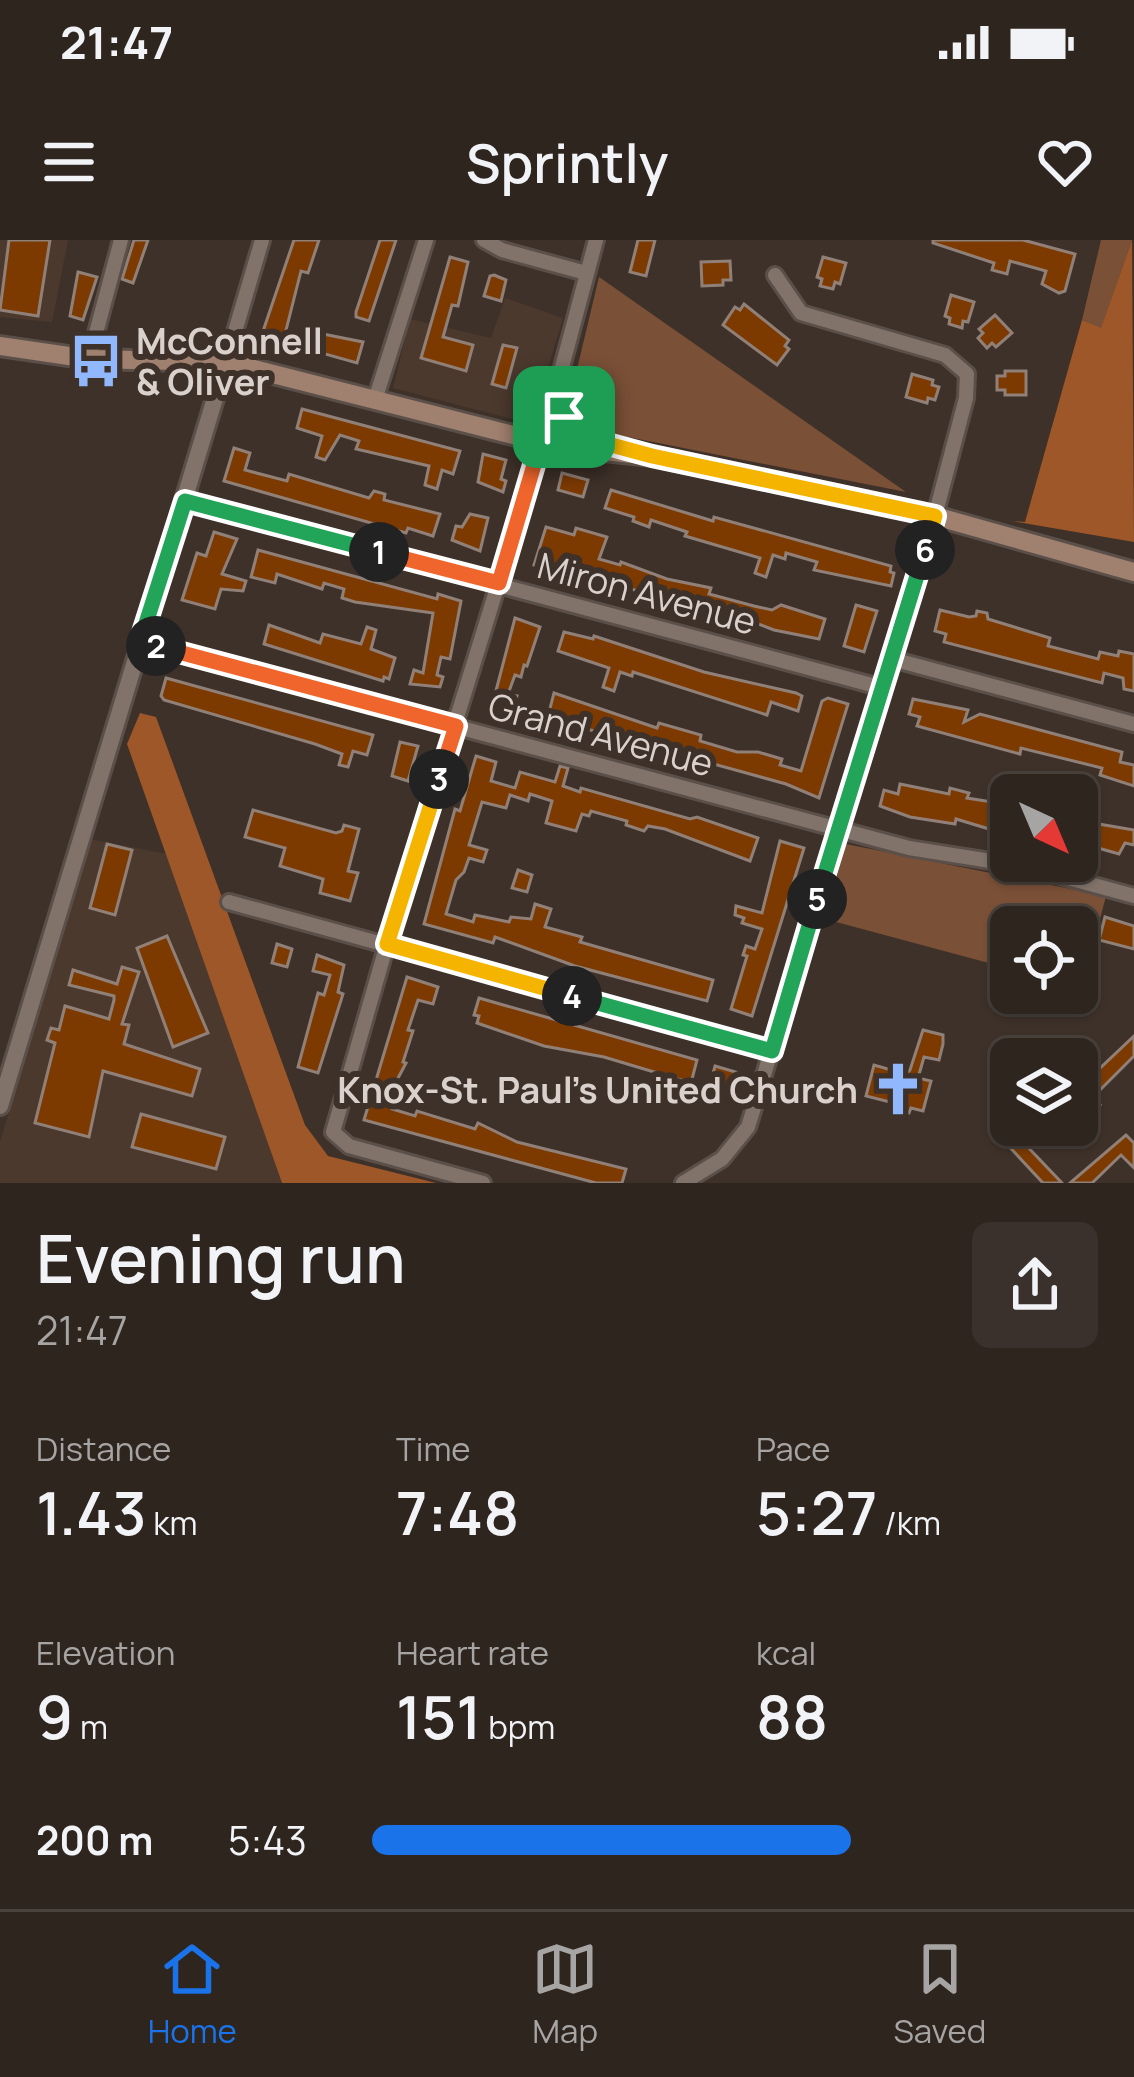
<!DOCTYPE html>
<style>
body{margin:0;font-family:Manrope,sans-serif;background:#3a312c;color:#f1f3f6;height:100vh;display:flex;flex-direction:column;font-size:45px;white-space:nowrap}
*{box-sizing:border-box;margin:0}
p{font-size:39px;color:#a7a5a4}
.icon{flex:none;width:66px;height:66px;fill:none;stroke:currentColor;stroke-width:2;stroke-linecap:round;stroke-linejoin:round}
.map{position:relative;height:943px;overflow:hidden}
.panel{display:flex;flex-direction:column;background:#2e251f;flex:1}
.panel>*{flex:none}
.needle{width:78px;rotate:136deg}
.fabs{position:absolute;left:990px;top:534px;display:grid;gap:24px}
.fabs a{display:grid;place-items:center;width:108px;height:108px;border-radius:18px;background:#2e251f;box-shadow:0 3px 9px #0004,0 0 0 3px #49423d;font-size:60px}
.pin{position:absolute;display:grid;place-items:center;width:102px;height:102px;color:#fff;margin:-51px;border-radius:24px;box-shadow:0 6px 18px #0006}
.km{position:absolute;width:60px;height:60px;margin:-30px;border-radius:50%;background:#222;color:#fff;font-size:33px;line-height:60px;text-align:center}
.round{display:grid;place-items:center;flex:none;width:126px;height:126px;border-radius:18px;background:#3a312c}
.headline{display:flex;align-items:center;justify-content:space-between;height:204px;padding:0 36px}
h1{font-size:66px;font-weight:600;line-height:90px}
.metrics{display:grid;grid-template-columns:repeat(3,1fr);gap:18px;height:204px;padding:12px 36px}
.metrics div{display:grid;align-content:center}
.metrics b{font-size:60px;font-weight:600}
.metrics small{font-size:33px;font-weight:400}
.metrics p{font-size:33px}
ul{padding:0 36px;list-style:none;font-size:39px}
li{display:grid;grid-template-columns:192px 144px 1fr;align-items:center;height:90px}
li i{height:30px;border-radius:15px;background:#1a73e8}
.status{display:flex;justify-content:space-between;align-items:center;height:84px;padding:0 60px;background:#2e251f;direction:ltr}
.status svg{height:33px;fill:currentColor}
header{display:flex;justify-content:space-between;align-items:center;height:156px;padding:0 36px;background:#2e251f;font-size:54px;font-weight:600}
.tab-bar{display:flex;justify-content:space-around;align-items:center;height:168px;border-top:3px solid #49423d;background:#2e251f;font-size:33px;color:#a7a5a4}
.tab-bar a{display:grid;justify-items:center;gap:6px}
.tab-bar .selected{color:#1a73e8}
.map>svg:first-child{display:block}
.built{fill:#4c392e}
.green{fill:#7a5037}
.forest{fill:#9d5728}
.building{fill:#7c3a01;stroke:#908077;stroke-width:3}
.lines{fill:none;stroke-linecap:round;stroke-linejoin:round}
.minor-casing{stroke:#5b5049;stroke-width:20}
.tertiary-casing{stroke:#5b5049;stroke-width:22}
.secondary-casing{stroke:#5b5049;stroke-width:24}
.minor{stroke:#82736a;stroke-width:14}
.tertiary{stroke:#82736a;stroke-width:16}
.secondary{stroke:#a0806e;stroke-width:18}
.split-1-casing{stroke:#fff;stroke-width:24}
.split-2-casing{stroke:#fff;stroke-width:24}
.split-3-casing{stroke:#fff;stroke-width:24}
.split-4-casing{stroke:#fff;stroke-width:24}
.split-5-casing{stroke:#fff;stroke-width:24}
.split-6-casing{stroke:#fff;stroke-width:24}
.split-7-casing{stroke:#fff;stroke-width:24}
.split-1{stroke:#f0652b;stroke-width:15}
.split-2{stroke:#22a559;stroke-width:15}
.split-3{stroke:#f0652b;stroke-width:15}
.split-4{stroke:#f5b400;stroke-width:15}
.split-5{stroke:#22a559;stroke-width:15}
.split-6{stroke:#22a559;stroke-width:15}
.split-7{stroke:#f5b400;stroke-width:15}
.labels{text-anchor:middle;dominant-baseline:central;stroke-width:12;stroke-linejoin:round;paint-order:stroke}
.poi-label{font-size:36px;font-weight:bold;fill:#dad1cd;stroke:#3e3129;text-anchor:start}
.street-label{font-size:36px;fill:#dad1cd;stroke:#3e3129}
</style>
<div class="status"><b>21:47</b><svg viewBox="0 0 49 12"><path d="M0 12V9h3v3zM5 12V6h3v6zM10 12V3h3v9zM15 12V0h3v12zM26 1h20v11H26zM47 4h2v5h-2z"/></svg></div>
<header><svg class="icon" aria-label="menu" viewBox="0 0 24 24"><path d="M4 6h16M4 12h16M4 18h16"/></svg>Sprintly<svg class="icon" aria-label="heart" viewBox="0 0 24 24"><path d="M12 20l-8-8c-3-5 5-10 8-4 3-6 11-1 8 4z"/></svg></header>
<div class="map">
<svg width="1134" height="943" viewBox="0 0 1134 943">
<rect width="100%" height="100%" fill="#3e3129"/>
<g class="built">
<polygon points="0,0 68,0 52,82 0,77"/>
<polygon points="505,58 563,78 531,184 393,148 410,79 491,98"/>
<polygon points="90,599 167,614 282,943 0,943 0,902"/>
</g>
<g class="green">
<polygon points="1101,0 1132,0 1101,89 1082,80"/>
<polygon points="599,37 906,252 618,195 578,175 573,146"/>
<polygon points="846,604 1106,656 1082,748 1077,747 1077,687 1011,687 1011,729 825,679"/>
</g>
<g class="forest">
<polygon points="1132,0 1134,302 1012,281 1025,282 1082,80 1101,88"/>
<polygon points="140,473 156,477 305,885 328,916 436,943 282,943 127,504"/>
</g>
<g class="building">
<polygon points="9,0 50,0 38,76 0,70"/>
<polygon points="134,0 148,0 133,43 122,39"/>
<polygon points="294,0 319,0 308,33 301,31 282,106 260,100"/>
<polygon points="380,0 396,0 369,81 356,77 356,72"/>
<polygon points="638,0 655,0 646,36 630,32"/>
<polygon points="933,0 1023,0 1075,14 1065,51 1059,53 1042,44 1046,31 1010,21 1007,34 992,30 994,23 933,3"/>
<polygon points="450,17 468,22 458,66 452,65 443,97 473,105 466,131 421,118"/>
<polygon points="823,17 846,23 840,44 835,42 833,49 820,46 822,39 817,37"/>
<polygon points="730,21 731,40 723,40 723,45 702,46 701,22"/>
<polygon points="78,32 97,37 83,80 70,76"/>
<polygon points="494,35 506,40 501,61 484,56 490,36"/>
<polygon points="951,55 974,62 968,82 963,81 962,88 949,84 950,78 945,76"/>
<polygon points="744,64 789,100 785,106 789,109 777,125 723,85 735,67 740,70"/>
<polygon points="995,75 1012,93 996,107 992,103 987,108 978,98 983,93 979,89"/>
<polygon points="323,94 363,102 357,123 318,112"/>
<polygon points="503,105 517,108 506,148 492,144"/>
<polygon points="1005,131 1026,131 1026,155 1005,155 1005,150 997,150 997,136 1005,136"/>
<polygon points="912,134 933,140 932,145 939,147 935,160 928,158 927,163 906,157"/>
<polygon points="302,169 460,211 453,234 442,230 437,249 425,245 429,226 356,209 359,201 340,195 325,220 316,217 322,196 297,188"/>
<polygon points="234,208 250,213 245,230 287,241 289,234 369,258 374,251 385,254 384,260 440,274 433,296 408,288 406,293 224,241"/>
<polygon points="483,214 506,220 501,239 506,241 503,252 478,242"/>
<polygon points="562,233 588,240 583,257 558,250"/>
<polygon points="611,250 713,281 714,277 891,326 890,332 894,333 891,346 814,330 817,322 786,313 785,319 773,315 766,337 755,333 760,318 685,296 687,292 651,280 649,287 633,281 634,277 605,268"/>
<polygon points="470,274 488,278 480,311 452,300 456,286 462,287"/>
<polygon points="546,287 574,295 576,288 607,297 599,319 620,325 621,322 667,339 711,348 709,354 754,366 772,370 781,365 825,379 819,399 774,390 723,370 698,369 578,333 576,338 534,325"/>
<polygon points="214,292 237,299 222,334 246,341 243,351 221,349 215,369 182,360 197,313 206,316"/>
<polygon points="258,310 437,359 438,354 461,361 450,419 441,417 437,435 443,437 440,447 410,444 414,430 423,433 433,373 355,362 342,358 344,349 324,343 322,349 277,334 275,343 251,337"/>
<polygon points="856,365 877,371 864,412 844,406"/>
<polygon points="940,370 969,377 976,376 977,371 987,373 988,379 1050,398 1048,406 1098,419 1100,412 1118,416 1119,411 1134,414 1134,451 1124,449 1123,438 1104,433 1102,443 944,402 946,394 935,391"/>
<polygon points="515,378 540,387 527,426 524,425 521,437 515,435 508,454 517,456 513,472 492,466"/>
<polygon points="269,385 320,403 323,394 361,404 367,387 376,390 371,409 395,418 389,439 384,437 383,441 264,404"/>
<polygon points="564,392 593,399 594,396 704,432 796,453 802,456 798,471 771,462 767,475 633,432 632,436 620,432 614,451 603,447 609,428 558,411"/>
<polygon points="166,438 373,495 367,515 353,511 348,527 339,525 342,514 315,504 164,460 161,456"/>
<polygon points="554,453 657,488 659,483 701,495 700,501 737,512 758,512 782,519 780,525 801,531 822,461 828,458 848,464 819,558 786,544 587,489 561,483 558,487 546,484"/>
<polygon points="913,459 968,470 964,482 980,474 1122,512 1120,522 1134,525 1134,546 1100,535 1102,528 1021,508 1020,514 917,486 920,477 909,474"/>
<polygon points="400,502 418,506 408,541 392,536"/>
<polygon points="476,516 496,522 491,541 515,548 520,532 555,542 560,526 568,528 563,546 580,552 581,548 690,579 697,577 758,598 750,621 665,589 648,586 644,591 626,585 627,581 591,571 589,576 582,574 576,591 546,583 552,561 530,554 528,561 510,555 506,568 482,562 469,605 487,610 483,622 469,618 464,632 456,640 446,674 473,682 475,675 509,682 511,677 531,679 535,664 551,669 545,687 582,697 580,702 713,740 707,761 575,726 495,697 493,703 424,684 455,569 460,571"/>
<polygon points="900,544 949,554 950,548 969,553 967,558 1011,565 1011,590 1000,587 999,592 956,579 955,584 910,577 880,566 884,550 898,554"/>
<polygon points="253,570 336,593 342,591 344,585 359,589 348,631 358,633 350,661 320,653 323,639 280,626 285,608 245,597"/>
<polygon points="1087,582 1134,590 1134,605 1125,603 1119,614 1098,608 1097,614 1080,610 1077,589 1085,591"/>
<polygon points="780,601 804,608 752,776 731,769 747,716 743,715 746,706 755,709 762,689 742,683 744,678 735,675 736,666 762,673"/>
<polygon points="107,604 132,610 115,675 90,668"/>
<polygon points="518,630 532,635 527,652 512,648"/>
<polygon points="1105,677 1134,686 1134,709 1099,700"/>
<polygon points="167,696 208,793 173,807 137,708"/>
<polygon points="277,704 292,709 287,727 272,723"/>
<polygon points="317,715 344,725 338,752 343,754 318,833 298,827 318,753 324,755 330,735 313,731"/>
<polygon points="122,727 139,732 122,784 129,785 124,804 200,829 192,856 103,831 89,897 35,883 55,803 47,800 51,788 59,790 65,766 109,779 114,760 114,756 69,745 73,730 117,744"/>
<polygon points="407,737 438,747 433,764 418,760 408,790 413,791 403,822 406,823 397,840 392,869 415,876 417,871 475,889 478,883 517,902 626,929 622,943 596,943 364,880"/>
<polygon points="479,758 697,820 691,843 604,817 544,806 477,783 479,776 474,775"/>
<polygon points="923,790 943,795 943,804 939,820 924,817 918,838 931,841 923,871 911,868 909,873 896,869 898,864 866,856 874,825 906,834 910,830"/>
<polygon points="1134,796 1134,816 1093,857 1100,865 1092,873 1085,865 1077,873 1077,850"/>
<polygon points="715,826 739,833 734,848 711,841"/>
<polygon points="141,874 225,897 216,929 132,907"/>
<polygon points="1021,885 1043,885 1024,903 1062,943 1043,943 1004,901"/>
<polygon points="1126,895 1134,903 1134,928 1121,915 1092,943 1070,943"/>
</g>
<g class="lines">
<defs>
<g id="minor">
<polyline points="484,0 502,10 586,33"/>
<polyline points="89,119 121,0"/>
<polyline points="226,122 262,0"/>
<polyline points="375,160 426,0"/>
<polyline points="185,261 883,448"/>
<polyline points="140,402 909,608 1028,627 1134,656"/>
<polyline points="892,419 1134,484"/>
<polyline points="229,662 772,811"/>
<polyline points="483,943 349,906 333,892 387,704 542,202 596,0"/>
<polyline points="683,943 722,919 748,887 935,276 966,158 967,134 945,115 801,73 775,35"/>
</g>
<polyline id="tertiary" points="0,866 226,122"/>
<g id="secondary">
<polyline points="0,106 89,119 226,122 556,206 652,216 935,276 1134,332"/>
<path d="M558,144c7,36 11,50 49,60"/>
</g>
</defs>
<use href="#minor" class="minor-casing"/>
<use href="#tertiary" class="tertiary-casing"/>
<use href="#secondary" class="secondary-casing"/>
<use href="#minor" class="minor"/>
<use href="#tertiary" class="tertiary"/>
<use href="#secondary" class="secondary"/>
</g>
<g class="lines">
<defs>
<polyline id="split-1" points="379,312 499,343 558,144 564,177"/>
<polyline id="split-2" points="156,406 140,402 185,261 379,312"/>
<polyline id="split-3" points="156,406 456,486 439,539"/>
<polyline id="split-4" points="439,539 387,704 572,756"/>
<polyline id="split-5" points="572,756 772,811 817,659"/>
<polyline id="split-6" points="817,659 925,310"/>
<polyline id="split-7" points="564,177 574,190 593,200 652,216 935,276 925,310"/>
</defs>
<use href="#split-1" class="split-1-casing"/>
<use href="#split-2" class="split-2-casing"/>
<use href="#split-3" class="split-3-casing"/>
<use href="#split-4" class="split-4-casing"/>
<use href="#split-5" class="split-5-casing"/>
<use href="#split-6" class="split-6-casing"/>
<use href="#split-7" class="split-7-casing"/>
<use href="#split-1" class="split-1"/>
<use href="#split-2" class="split-2"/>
<use href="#split-3" class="split-3"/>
<use href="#split-4" class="split-4"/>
<use href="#split-5" class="split-5"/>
<use href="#split-6" class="split-6"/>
<use href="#split-7" class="split-7"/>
</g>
<defs>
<symbol id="bus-bare" viewBox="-9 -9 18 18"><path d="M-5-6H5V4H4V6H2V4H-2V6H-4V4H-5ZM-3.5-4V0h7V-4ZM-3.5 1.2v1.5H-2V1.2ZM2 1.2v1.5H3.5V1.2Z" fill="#91b8fd" stroke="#3e3129" stroke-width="2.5" paint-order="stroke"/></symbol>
<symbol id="church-bare" viewBox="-9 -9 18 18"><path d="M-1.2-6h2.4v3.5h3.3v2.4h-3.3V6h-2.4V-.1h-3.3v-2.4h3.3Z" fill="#91b8fd" stroke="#3e3129" stroke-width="2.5" paint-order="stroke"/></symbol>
</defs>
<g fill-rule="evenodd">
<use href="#bus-bare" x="58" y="83" width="76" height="76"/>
<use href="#church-bare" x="860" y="811" width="76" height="76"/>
</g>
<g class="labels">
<g class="poi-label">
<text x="136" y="100">McConnell<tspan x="136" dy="41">&amp; Oliver</tspan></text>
<text x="858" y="849" text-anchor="end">Knox-St. Paul's United Church</text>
</g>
<g class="street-label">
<text transform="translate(647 353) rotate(15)">Miron Avenue</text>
<text transform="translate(601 494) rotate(15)">Grand Avenue</text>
</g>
</g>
</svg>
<div class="fabs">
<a><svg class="needle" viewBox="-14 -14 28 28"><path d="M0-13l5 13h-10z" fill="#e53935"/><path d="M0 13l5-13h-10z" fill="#a7a5a4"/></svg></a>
<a><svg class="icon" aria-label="locate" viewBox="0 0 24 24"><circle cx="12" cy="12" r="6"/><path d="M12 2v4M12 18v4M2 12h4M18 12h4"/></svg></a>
<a><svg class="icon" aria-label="layers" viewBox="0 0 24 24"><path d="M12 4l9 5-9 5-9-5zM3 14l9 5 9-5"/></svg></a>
</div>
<div class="pin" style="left:564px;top:177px;background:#1e9e55"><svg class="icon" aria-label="arrive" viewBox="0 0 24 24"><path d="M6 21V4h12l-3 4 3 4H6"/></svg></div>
<b class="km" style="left:379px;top:312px">1</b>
<b class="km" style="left:156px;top:406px">2</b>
<b class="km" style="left:439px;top:539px">3</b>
<b class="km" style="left:572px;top:756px">4</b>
<b class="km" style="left:817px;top:659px">5</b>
<b class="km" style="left:925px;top:310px">6</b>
</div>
<section class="panel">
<div class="headline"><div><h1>Evening run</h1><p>21:47</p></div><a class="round"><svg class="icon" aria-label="share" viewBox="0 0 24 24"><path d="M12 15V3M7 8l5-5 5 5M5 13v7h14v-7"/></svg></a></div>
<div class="metrics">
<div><p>Distance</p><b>1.43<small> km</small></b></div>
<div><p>Time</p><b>7:48</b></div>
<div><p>Pace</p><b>5:27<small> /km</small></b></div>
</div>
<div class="metrics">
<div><p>Elevation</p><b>9<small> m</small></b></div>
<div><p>Heart rate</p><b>151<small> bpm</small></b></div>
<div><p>kcal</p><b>88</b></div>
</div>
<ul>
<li><b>200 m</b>5:43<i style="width:66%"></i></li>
</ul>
</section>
<nav class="tab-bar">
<a class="selected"><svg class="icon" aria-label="home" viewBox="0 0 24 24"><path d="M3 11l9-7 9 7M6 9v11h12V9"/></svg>Home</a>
<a><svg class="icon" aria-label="map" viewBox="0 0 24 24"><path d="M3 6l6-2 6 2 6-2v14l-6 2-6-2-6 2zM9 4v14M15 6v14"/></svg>Map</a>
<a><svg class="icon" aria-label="saved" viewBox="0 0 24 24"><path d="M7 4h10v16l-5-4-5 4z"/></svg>Saved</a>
</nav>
